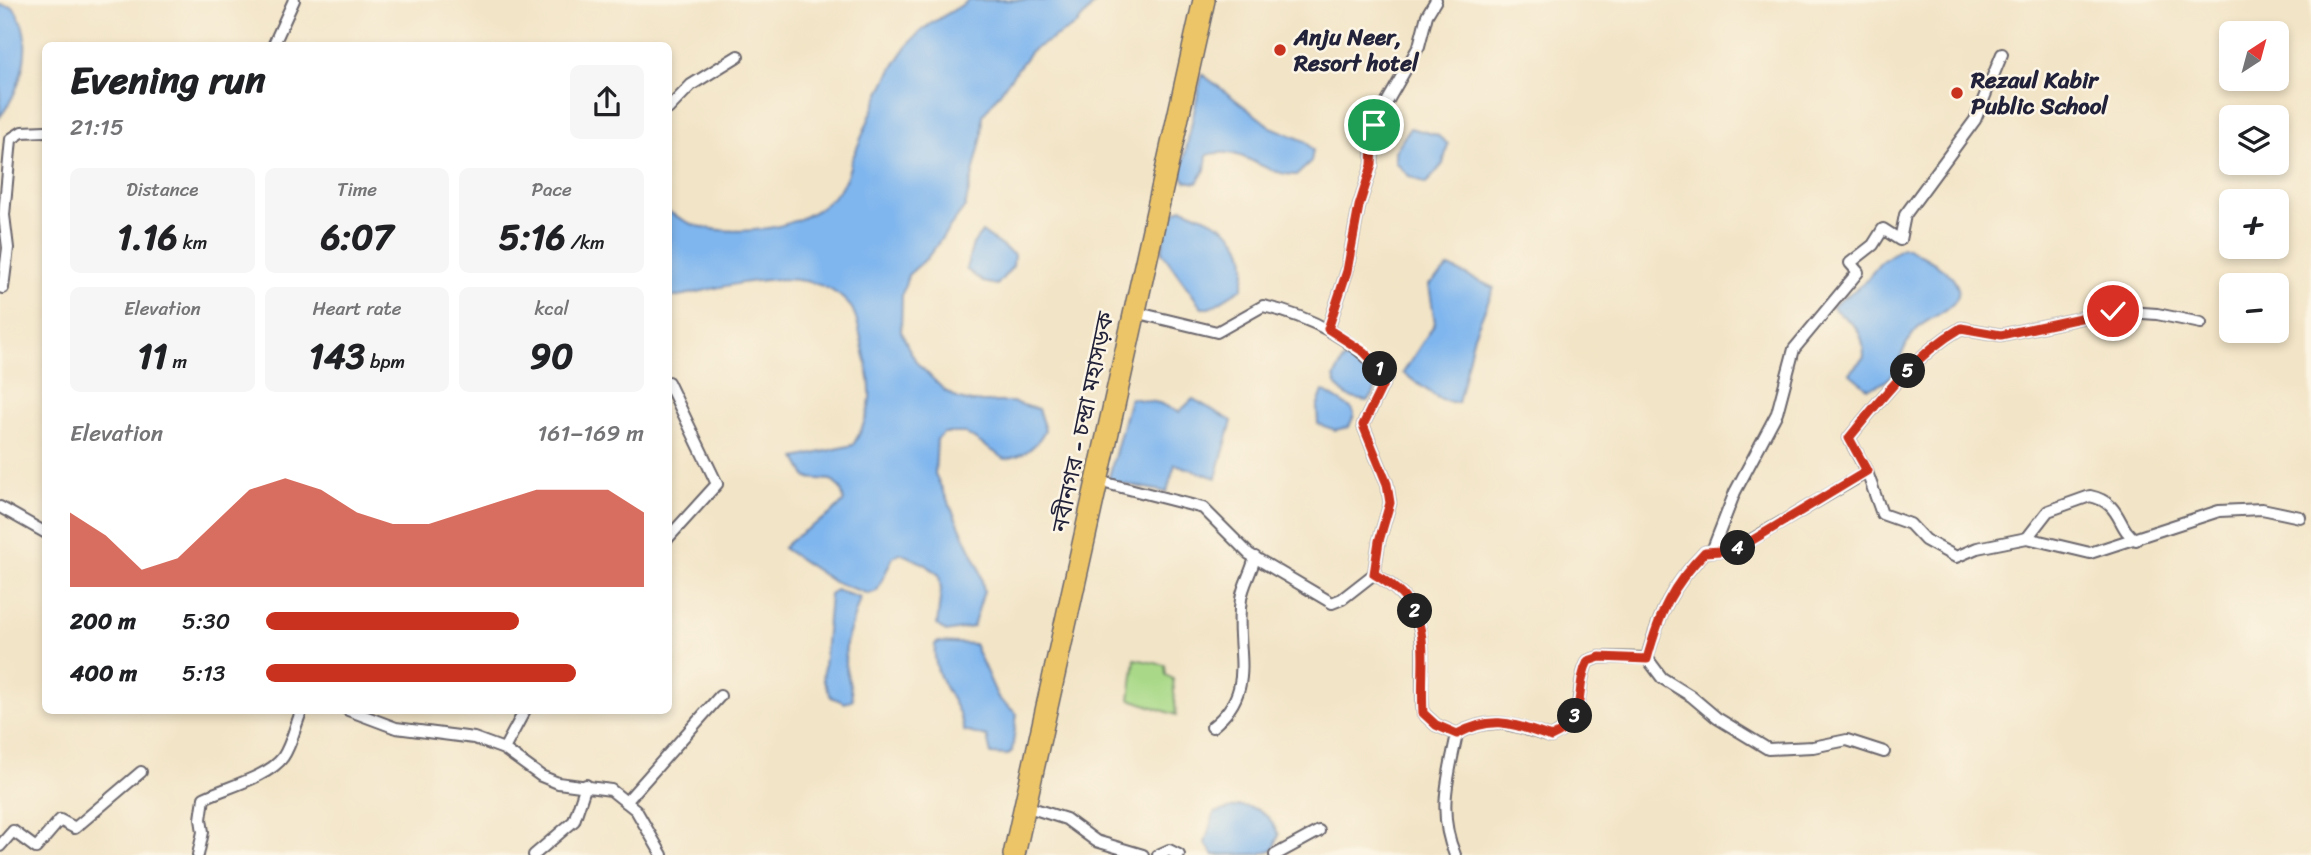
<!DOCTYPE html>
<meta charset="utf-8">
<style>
body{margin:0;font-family:Sriracha,"Noto Sans Bengali",sans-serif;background:#f6f6f6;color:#202124;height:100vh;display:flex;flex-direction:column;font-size:26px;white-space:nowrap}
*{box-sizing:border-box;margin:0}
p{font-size:23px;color:#757577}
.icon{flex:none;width:38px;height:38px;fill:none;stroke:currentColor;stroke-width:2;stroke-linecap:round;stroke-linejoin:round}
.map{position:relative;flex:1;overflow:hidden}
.panel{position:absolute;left:42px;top:42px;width:630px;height:672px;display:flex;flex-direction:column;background:#fff;border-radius:10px;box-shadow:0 4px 10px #0003}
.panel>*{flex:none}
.needle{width:46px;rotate:36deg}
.controls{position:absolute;left:2219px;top:21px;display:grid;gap:14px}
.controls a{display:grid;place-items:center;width:70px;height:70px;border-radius:10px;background:#fff;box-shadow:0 4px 10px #0003;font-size:35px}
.pin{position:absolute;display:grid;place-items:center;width:60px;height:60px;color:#fff;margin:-30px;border:4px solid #fff;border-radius:50%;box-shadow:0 2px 7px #0007}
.km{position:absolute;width:35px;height:35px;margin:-18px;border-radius:50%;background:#222;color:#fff;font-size:19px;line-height:35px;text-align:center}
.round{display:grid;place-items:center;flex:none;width:74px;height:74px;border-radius:10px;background:#f6f6f6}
.overview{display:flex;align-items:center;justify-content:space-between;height:119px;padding:0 28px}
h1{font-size:38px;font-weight:700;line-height:52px}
.figures{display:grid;grid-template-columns:repeat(3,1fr);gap:10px;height:119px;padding:7px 28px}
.figures div{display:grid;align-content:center;border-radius:10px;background:#f6f6f6;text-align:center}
.figures b{font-size:35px;font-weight:700}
.figures small{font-size:19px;font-weight:400}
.figures p{font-size:19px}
.chart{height:196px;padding:14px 28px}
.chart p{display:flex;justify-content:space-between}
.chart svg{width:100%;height:126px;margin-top:7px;fill:#c8321e;opacity:.7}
ul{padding:0 28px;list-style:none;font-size:23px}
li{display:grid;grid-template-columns:112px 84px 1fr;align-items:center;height:52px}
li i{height:18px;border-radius:9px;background:#c8321e}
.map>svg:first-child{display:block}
.green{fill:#a9d988;stroke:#667e62;stroke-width:2}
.water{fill:#7fb6ee;stroke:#506c94;stroke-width:2}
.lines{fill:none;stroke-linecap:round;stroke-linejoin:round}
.street-casing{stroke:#6b666c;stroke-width:14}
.highway-casing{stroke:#6b666c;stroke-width:24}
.street{stroke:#fff;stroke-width:10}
.highway{stroke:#edc569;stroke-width:21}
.route-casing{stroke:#fff;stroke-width:14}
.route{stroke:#c8321e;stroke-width:9}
.poi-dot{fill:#c8321e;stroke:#fcf5e5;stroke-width:2.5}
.labels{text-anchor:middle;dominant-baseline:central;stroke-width:5;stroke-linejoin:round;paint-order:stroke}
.poi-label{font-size:23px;font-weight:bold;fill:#22223b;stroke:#fcf5e5;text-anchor:start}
.street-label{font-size:23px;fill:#22223b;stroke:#fcf5e5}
</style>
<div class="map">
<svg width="2311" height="855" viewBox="0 0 2311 855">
<rect width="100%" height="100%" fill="#fcf5e5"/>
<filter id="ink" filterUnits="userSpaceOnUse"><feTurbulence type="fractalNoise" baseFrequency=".0143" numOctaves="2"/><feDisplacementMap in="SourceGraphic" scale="14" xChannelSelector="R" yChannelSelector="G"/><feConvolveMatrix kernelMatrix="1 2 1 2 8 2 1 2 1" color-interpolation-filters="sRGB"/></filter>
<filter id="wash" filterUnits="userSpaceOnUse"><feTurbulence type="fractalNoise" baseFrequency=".00686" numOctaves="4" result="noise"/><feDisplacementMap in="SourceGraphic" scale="28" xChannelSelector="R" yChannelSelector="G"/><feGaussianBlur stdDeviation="1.57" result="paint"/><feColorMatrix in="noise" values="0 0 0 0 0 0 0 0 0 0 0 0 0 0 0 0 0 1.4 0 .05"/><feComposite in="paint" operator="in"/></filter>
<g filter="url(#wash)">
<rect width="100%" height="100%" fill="#f2e4c6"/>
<polygon class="green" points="1135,659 1165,665 1166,675 1173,679 1176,715 1130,699"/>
<g class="water">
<path d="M969,0h129l-22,25 -45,26 -48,64 -1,21 -17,71 -38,51 -19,17 -6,20 -1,36 7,16 9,16 27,27 15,9 13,3h40l26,7 7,21c-9,17 -20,26 -40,29l-40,-26h-21l-7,6 -2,35 44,93 5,24 -11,36 -27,5 -9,-7 4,-35 -2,-15 -14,-11 -25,-11 -7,4 -16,34 -8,3 -35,-12 -51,-34c18,-20 44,-26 61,-47l-3,-12 -10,-9 -24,-2 -11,-20 57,-13c22,-37 20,-57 10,-97 -3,-12 -5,-31 -12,-41 -40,-51 -129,-18 -182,-9l-1,-86c10,4 20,12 30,14 52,14 141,-1 153,-64 19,-42 35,-97 68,-129 14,-14 35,-21 50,-33z"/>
<path d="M0,5l13,2c24,31 9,81 -13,110z"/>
<path d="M1202,74l69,53 34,14 8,9 -2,12 -14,13c-35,1 -53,-31 -90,-20l-2,15 -8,13 -12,-2 -4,-7z"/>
<polygon points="1410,128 1437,135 1448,144 1443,164 1426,184 1409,176 1395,162 1395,151"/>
<path d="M1182,208c42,16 74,29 60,80l-32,20h-8l-40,-56 6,-37z"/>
<polygon points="982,232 1014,255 1013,266 997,285 983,282 966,269 973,244"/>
<path d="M1902,248h6c15,9 44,21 50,40 5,19 -29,29 -39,39 -26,26 -14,55 -52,61l-18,-15 15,-16c0,-29 -12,-34 -33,-50l32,-23 19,-23z"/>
<polygon points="1449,267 1494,288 1474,335 1458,403 1441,400 1403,373 1435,323 1429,285"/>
<path d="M1352,358l16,11 10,12 -4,12 -7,8c-16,-2 -28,-6 -33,-23l9,-18z"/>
<polygon points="1323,391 1352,409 1354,415 1349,427 1335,430 1318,424 1317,407"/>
<polygon points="1130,398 1159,403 1179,412 1193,399 1232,421 1216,478 1175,464 1167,492 1108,481"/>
<polygon points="836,590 860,598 846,643 845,664 853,699 845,703 831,697 823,679 830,595"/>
<path d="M939,642l35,2 24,54 19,16 -5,37 -4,4 -17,-1 -4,-17 -23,-6c-5,-33 -33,-50 -29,-87z"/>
<path d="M1239,806c23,1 30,9 40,29l-5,14 -14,5 -46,1 -9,-12 9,-30z"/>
</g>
</g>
<g filter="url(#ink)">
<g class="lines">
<defs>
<g id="street">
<polyline points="273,46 294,0"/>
<polyline points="668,109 691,85 738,56"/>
<polyline points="0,287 3,288 8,248 4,215 11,139 22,132 46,131"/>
<path d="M1134,312l83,20 46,-26c50,11 88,33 124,70l-24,49 24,59 3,19 -11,38 -5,33"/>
<path d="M2201,323l-44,-9 -44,-3 -112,24 -40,-7c-45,26 -80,70 -112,110l18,34 15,42 28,10 15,16 31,17 21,-9 50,-10 63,15 129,-42 43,-2 38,8"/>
<polyline points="1328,329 1347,271 1359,206 1372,165 1374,125 1419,46 1427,15 1436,0"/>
<polyline points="668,382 717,484 668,538"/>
<path d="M1098,481l105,27 46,46 83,49 10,-4 32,-25c65,37 44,77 49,139l13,12 21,9c38,-20 55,-9 94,3 39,-18 22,-48 37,-76l12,-4 47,1 15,20 29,18 26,22 51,31 45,-2 34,-7 37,12"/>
<polyline points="0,507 46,533"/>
<path d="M2027,538l21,-27 42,-15c33,7 26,32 46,44"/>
<polyline points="1712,551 1735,492 1777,413 1794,349 1858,272 1850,263 1873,245 1883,229 1900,240 1905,215 1975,120 2002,54"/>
<path d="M1647,658c13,-46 24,-71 58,-106l31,-3 131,-77"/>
<polyline points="348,710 396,728 474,738 504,749 541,776 558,783 611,790 636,810 662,855"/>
<path d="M1212,727c48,-38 21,-78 29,-128 2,-14 11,-28 14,-42"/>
<polyline points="504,749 525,710"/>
<polyline points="626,802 720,696"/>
<polyline points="1025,806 1066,819 1096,841 1143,855"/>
<polyline points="0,846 13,831 36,848 60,820 75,828 141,772"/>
<path d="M198,855l5,-23 -2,-13 3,-21c20,-10 65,-21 79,-41 9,-13 12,-32 19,-47"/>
<polyline points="534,855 574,821 586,785"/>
<polyline points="1158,855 1169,850 1179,855"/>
<polyline points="1275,855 1319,831"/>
<path d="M1455,855c-18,-43 -7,-77 2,-121"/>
</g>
<polyline id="highway" points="1014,855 1204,0"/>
</defs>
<use href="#street" class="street-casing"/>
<use href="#highway" class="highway-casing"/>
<use href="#street" class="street"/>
<use href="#highway" class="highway"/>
</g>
</g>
<g class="lines" filter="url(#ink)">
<defs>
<path id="route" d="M1374,125l-2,40 -13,41 -12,65 -19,58 36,23 23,24 -24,49 24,59 3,19 -11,38 -5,33c65,37 45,77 49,139l13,12 21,9c38,-20 55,-10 94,3 40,-18 22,-48 37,-76l12,-4 47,2c13,-47 24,-72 58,-107l31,-2 131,-79 -18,-33c32,-40 67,-84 112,-110l40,7 112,-24"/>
</defs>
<use href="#route" class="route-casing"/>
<use href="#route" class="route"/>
</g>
<g class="poi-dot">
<circle cx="1280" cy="50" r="7"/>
<circle cx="1957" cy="93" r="7"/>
</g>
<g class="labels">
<g class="poi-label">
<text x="1294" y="37">Anju Neer,<tspan x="1294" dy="26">Resort hotel</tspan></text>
<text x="1971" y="80">Rezaul Kabir<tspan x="1971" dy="26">Public School</tspan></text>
</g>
<g class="street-label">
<text transform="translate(1083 422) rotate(-78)">নবীনগর - চন্দ্রা মহাসড়ক</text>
</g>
</g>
</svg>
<div class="controls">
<a><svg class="needle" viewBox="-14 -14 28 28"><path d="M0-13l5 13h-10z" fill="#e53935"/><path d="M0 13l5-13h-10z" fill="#757577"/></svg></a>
<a><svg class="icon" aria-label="layers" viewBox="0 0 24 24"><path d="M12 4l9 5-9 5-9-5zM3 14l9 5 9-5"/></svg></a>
<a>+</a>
<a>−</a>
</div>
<div class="pin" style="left:1374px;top:125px;background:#1e9e55"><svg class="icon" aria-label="arrive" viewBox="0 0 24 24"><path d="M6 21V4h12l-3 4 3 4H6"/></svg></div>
<div class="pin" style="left:2113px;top:311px;background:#d93025"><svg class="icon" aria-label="check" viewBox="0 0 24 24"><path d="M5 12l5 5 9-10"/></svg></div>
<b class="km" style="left:1380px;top:369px">1</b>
<b class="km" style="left:1415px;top:611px">2</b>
<b class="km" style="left:1575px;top:716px">3</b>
<b class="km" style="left:1738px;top:548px">4</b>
<b class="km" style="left:1908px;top:371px">5</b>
<section class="panel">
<div class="overview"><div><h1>Evening run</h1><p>21:15</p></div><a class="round"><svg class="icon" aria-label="share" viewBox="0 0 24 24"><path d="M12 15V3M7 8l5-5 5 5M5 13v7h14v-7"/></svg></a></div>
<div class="figures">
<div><p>Distance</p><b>1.16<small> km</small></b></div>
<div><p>Time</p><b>6:07</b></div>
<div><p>Pace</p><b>5:16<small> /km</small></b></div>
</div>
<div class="figures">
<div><p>Elevation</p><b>11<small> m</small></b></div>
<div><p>Heart rate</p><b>143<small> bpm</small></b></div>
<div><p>kcal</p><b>90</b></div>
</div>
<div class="chart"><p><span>Elevation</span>161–169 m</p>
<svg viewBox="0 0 160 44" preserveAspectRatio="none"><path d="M0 44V18L10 26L20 38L30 34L40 22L50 10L60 6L70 10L80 18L90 22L100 22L110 18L120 14L130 10L140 10L150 10L160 18V44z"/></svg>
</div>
<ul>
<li><b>200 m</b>5:30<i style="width:67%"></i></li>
<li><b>400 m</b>5:13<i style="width:82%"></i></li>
</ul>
</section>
</div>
